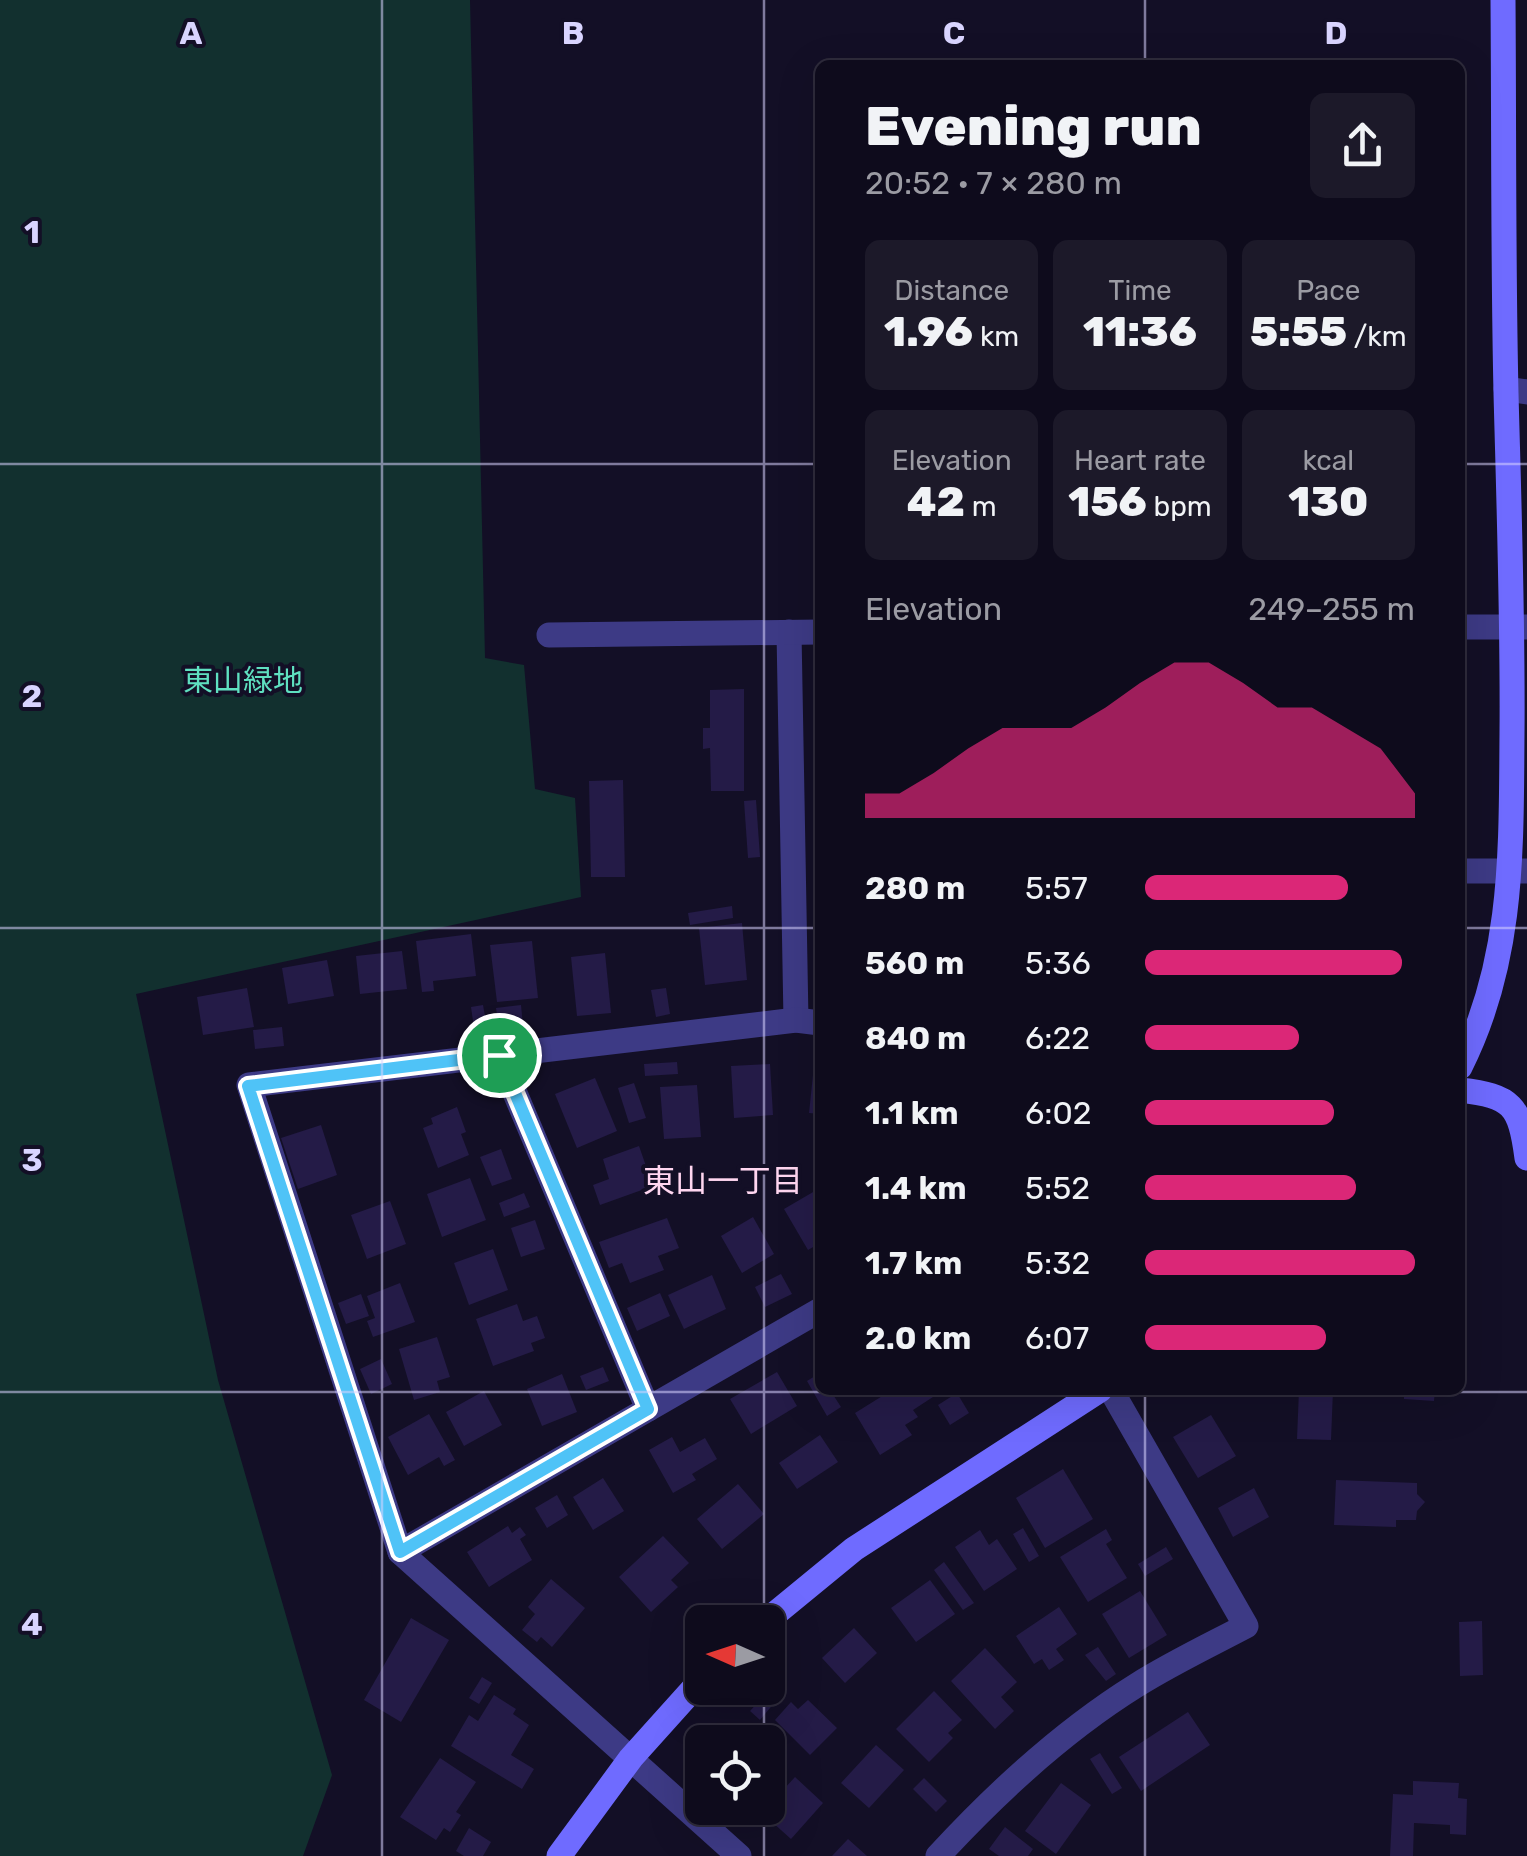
<!DOCTYPE html>
<meta charset="utf-8">
<style>
body{margin:0;font-family:Rubik,"Noto Sans JP",sans-serif;background:#1c1929;color:#f1f3f6;height:100vh;display:flex;flex-direction:column;font-size:38px;white-space:nowrap}
*{box-sizing:border-box;margin:0}
p{font-size:32px;color:#9b9ba3}
.icon{flex:none;width:55px;height:55px;fill:none;stroke:currentColor;stroke-width:2;stroke-linecap:round;stroke-linejoin:round}
.map{position:relative;flex:1;overflow:hidden}
.details{position:absolute;left:815px;top:60px;width:650px;height:1335px;display:flex;flex-direction:column;background:#0e0b1c;border-radius:15px;box-shadow:0 10px 40px #0002,0 0 0 2px #2e2b3b}
.details>*{flex:none}
.needle{width:65px;rotate:273deg}
.fabs{position:absolute;left:685px;top:1605px;display:grid;gap:20px}
.fabs a{display:grid;place-items:center;width:100px;height:100px;border-radius:15px;background:#0e0b1c;box-shadow:0 10px 40px #0002,0 0 0 2px #2e2b3b;font-size:50px}
.pin{position:absolute;display:grid;place-items:center;width:85px;height:85px;color:#fff;margin:-42px;border:5px solid #fff;border-radius:50%;box-shadow:0 2px 10px #0007}
.round{display:grid;place-items:center;flex:none;width:105px;height:105px;border-radius:15px;background:#1c1929}
.headline{display:flex;align-items:center;justify-content:space-between;height:170px;padding:0 50px}
h1{font-size:55px;font-weight:800;line-height:75px}
.figures{display:grid;grid-template-columns:repeat(3,1fr);gap:15px;height:170px;padding:10px 50px}
.figures div{display:grid;align-content:center;border-radius:15px;background:#1c1929;text-align:center}
.figures b{font-size:42px;font-weight:800}
.figures small{font-size:28px;font-weight:400}
.figures p{font-size:28px}
.chart{height:280px;padding:20px 50px}
.chart p{display:flex;justify-content:space-between}
.chart svg{width:100%;height:180px;margin-top:10px;fill:#db2777;opacity:.7}
ul{padding:0 50px;list-style:none;font-size:32px}
li{display:grid;grid-template-columns:160px 120px 1fr;align-items:center;height:75px}
li i{height:25px;border-radius:12px;background:#db2777}
.map>svg:first-child{display:block}
.green{fill:#12302f}
.building{fill:#241b47}
.lines{fill:none;stroke-linecap:round;stroke-linejoin:round}
.street{stroke:#3d3a85;stroke-width:25}
.secondary{stroke:#6f6bff;stroke-width:25}
.route-casing{stroke:#fff;stroke-width:20}
.route{stroke:#4fc3f7;stroke-width:12}
.grid{fill:none;stroke:#d9d4ff;stroke-width:2.5;stroke-opacity:0.55}
.labels{text-anchor:middle;dominant-baseline:central;stroke-width:8;stroke-linejoin:round;paint-order:stroke}
.park-label{font-size:30px;fill:#5fe0c0;stroke:#130f26}
.neighbourhood-label{font-size:32px;fill:#ffd6f0;stroke:#130f26}
.grid-label{font-size:32px;text-anchor:middle;font-weight:bold;fill:#d9d4ff;stroke:#130f26;stroke-width:8;stroke-linejoin:round;paint-order:stroke}
</style>
<div class="map">
<svg width="1527" height="1856" viewBox="0 0 1527 1856">
<rect width="100%" height="100%" fill="#130f26"/>
<polygon class="green" points="0,0 470,0 485,658 524,665 535,789 575,798 581,897 136,994 218,1380 332,1775 303,1856 0,1856"/>
<g class="building">
<polygon points="744,689 744,791 711,791 710,748 703,749 703,728 710,728 710,690"/>
<polygon points="623,780 625,877 591,877 589,781"/>
<polygon points="756,800 760,857 748,858 744,801"/>
<polygon points="732,906 733,918 690,925 688,913"/>
<polygon points="742,923 747,980 705,985 699,928"/>
<polygon points="471,934 476,976 433,981 434,991 422,992 416,941"/>
<polygon points="532,941 538,998 497,1002 490,945"/>
<polygon points="402,951 407,989 360,994 356,956"/>
<polygon points="605,953 611,1013 577,1016 571,957"/>
<polygon points="327,960 334,996 288,1004 282,968"/>
<polygon points="247,988 254,1027 203,1035 197,997"/>
<polygon points="666,988 670,1014 656,1017 651,990"/>
<polygon points="483,1005 488,1033 475,1035 471,1007"/>
<polygon points="521,1005 523,1026 499,1028 496,1008"/>
<polygon points="282,1027 284,1046 255,1049 253,1030"/>
<polygon points="677,1062 678,1074 645,1076 644,1064"/>
<polygon points="770,1064 773,1115 734,1118 731,1066"/>
<polygon points="813,1075 820,1076 820,1114 809,1113"/>
<polygon points="595,1078 617,1131 577,1148 555,1094"/>
<polygon points="634,1083 646,1118 629,1123 618,1088"/>
<polygon points="697,1085 701,1137 664,1139 660,1087"/>
<polygon points="457,1107 466,1132 461,1134 469,1155 438,1168 423,1128 433,1124 431,1118"/>
<polygon points="321,1125 337,1175 298,1189 281,1138"/>
<polygon points="639,1146 653,1186 600,1205 593,1185 609,1179 603,1159"/>
<polygon points="501,1149 512,1179 492,1186 480,1157"/>
<polygon points="470,1178 486,1220 442,1237 427,1194"/>
<polygon points="820,1188 820,1243 808,1250 784,1209"/>
<polygon points="524,1193 530,1207 504,1217 499,1203"/>
<polygon points="390,1201 406,1244 367,1259 351,1215"/>
<polygon points="753,1217 774,1254 742,1273 721,1236"/>
<polygon points="667,1218 679,1248 658,1256 664,1270 630,1283 622,1263 609,1268 599,1242"/>
<polygon points="535,1220 545,1249 521,1257 511,1228"/>
<polygon points="493,1249 508,1290 469,1305 454,1263"/>
<polygon points="781,1274 792,1294 765,1307 755,1287"/>
<polygon points="712,1275 726,1309 684,1329 668,1295"/>
<polygon points="400,1283 415,1322 373,1337 367,1321 375,1318 367,1296"/>
<polygon points="660,1293 670,1316 637,1331 627,1308"/>
<polygon points="361,1294 369,1316 346,1324 338,1303"/>
<polygon points="517,1304 523,1321 537,1316 545,1338 531,1343 534,1351 493,1366 476,1319"/>
<polygon points="437,1337 450,1377 437,1381 440,1392 414,1400 399,1349"/>
<polygon points="381,1359 392,1384 371,1394 360,1369"/>
<polygon points="603,1367 609,1381 586,1390 580,1376"/>
<polygon points="777,1372 797,1406 751,1434 730,1399"/>
<polygon points="820,1373 820,1390 830,1390 841,1407 827,1416 807,1381"/>
<polygon points="562,1374 577,1412 542,1426 527,1389"/>
<polygon points="892,1390 933,1390 936,1395 913,1410 918,1417 905,1425 912,1435 880,1455 855,1413"/>
<polygon points="1299,1390 1333,1390 1331,1440 1297,1439"/>
<polygon points="1404,1390 1435,1390 1434,1401 1404,1399"/>
<polygon points="484,1391 502,1425 464,1446 446,1412"/>
<polygon points="957,1393 969,1413 950,1425 938,1405"/>
<polygon points="429,1414 455,1460 444,1466 439,1457 408,1475 388,1437"/>
<polygon points="1211,1415 1236,1456 1198,1478 1173,1437"/>
<polygon points="820,1435 838,1462 797,1489 779,1463"/>
<polygon points="672,1437 680,1452 705,1438 717,1459 692,1474 696,1480 673,1493 649,1450"/>
<polygon points="1063,1469 1093,1519 1045,1548 1016,1498"/>
<polygon points="603,1478 624,1511 593,1530 573,1497"/>
<polygon points="1336,1480 1417,1483 1417,1494 1425,1502 1417,1511 1416,1520 1396,1520 1396,1527 1334,1525"/>
<polygon points="738,1484 764,1514 722,1549 697,1519"/>
<polygon points="1254,1488 1269,1517 1233,1537 1218,1508"/>
<polygon points="557,1495 568,1515 547,1528 535,1508"/>
<polygon points="508,1526 512,1533 520,1527 526,1535 520,1539 532,1560 489,1587 467,1552"/>
<polygon points="1023,1528 1039,1556 1029,1562 1013,1534"/>
<polygon points="1106,1529 1112,1540 1106,1544 1127,1578 1088,1602 1060,1557"/>
<polygon points="980,1530 989,1545 997,1539 1017,1569 984,1591 955,1547"/>
<polygon points="663,1536 689,1563 671,1580 678,1587 651,1612 619,1577"/>
<polygon points="1166,1547 1173,1559 1145,1576 1138,1564"/>
<polygon points="944,1562 974,1603 963,1610 934,1570"/>
<polygon points="551,1579 585,1608 552,1647 541,1637 537,1642 522,1630 535,1614 528,1607"/>
<polygon points="930,1580 955,1614 916,1642 891,1608"/>
<polygon points="1140,1591 1167,1635 1129,1658 1102,1614"/>
<polygon points="1059,1607 1077,1634 1056,1649 1064,1660 1049,1670 1042,1659 1034,1664 1016,1636"/>
<polygon points="411,1618 449,1640 401,1722 364,1700"/>
<polygon points="1482,1621 1483,1675 1460,1676 1459,1622"/>
<polygon points="854,1628 877,1653 845,1683 822,1658"/>
<polygon points="1098,1647 1116,1674 1106,1681 1085,1655"/>
<polygon points="985,1648 1017,1682 1001,1697 1014,1711 995,1729 951,1681"/>
<polygon points="482,1677 492,1683 479,1704 469,1698"/>
<polygon points="772,1687 781,1695 760,1720 750,1711"/>
<polygon points="934,1691 962,1720 948,1733 953,1738 929,1762 896,1729"/>
<polygon points="494,1695 516,1709 513,1714 529,1725 511,1755 534,1769 522,1789 451,1746 469,1715 478,1721"/>
<polygon points="808,1700 837,1728 810,1755 775,1720 791,1702 798,1709"/>
<polygon points="1188,1712 1210,1745 1141,1791 1119,1757"/>
<polygon points="876,1745 904,1770 869,1808 841,1783"/>
<polygon points="1100,1753 1122,1788 1112,1794 1090,1759"/>
<polygon points="440,1758 476,1782 456,1812 461,1815 450,1832 444,1828 436,1840 400,1817"/>
<polygon points="795,1777 823,1803 791,1839 762,1813"/>
<polygon points="924,1778 947,1801 936,1812 913,1789"/>
<polygon points="1413,1781 1459,1783 1458,1798 1467,1799 1466,1835 1450,1834 1450,1825 1414,1823 1413,1856 1390,1856 1393,1794 1413,1795"/>
<polygon points="1061,1783 1091,1805 1056,1854 1025,1831"/>
<polygon points="1005,1827 1033,1849 1028,1856 999,1856 989,1849"/>
<polygon points="469,1828 491,1842 483,1856 464,1856 456,1851"/>
<polygon points="848,1839 867,1856 832,1856"/>
</g>
<g class="lines">
<g class="street">
<polyline points="1506,389 1527,392"/>
<polyline points="1460,627 1527,627"/>
<polyline points="789,632 796,1020"/>
<polyline points="549,635 820,632"/>
<polyline points="1460,871 1527,871"/>
<polyline points="499,1055 648,1409"/>
<polyline points="400,1552 820,1310"/>
<polyline points="739,1856 400,1552 249,1085 796,1020 820,1023"/>
<path d="M938,1856c59,-64 125,-125 199,-171 35,-22 73,-40 109,-59l-135,-236"/>
</g>
<g class="secondary">
<path d="M1460,1067c54,-107 51,-217 52,-333 1,-114 -3,-227 -6,-341 -3,-131 -2,-262 -3,-393"/>
<path d="M1460,1090c52,6 60,15 67,68"/>
<polyline points="765,1622 854,1549 1100,1390"/>
<polyline points="559,1856 631,1758 702,1679"/>
</g>
</g>
<g class="lines">
<defs>
<polygon id="route" points="499,1055 648,1409 400,1552 248,1086"/>
</defs>
<use href="#route" class="route-casing"/>
<use href="#route" class="route"/>
</g>
<path class="grid" d="M382,0v1856M764,0v1622M1145,0v65M0,464h820M1460,464h67M0,928h820M1460,928h67M1145,1390v466M0,1392h1527M764,1688v54M764,1808v48"/>
<g class="labels">
<g class="park-label">
<text x="243" y="681">東山緑地</text>
</g>
<g class="neighbourhood-label">
<text x="723" y="1181">東山一丁目</text>
</g>
</g>
<g class="grid-label">
<text x="191" y="44">A</text>
<text x="573" y="44">B</text>
<text x="954" y="44">C</text>
<text x="1336" y="44">D</text>
<text x="32" y="243">1</text>
<text x="32" y="707">2</text>
<text x="32" y="1171">3</text>
<text x="32" y="1635">4</text>
</g>
</svg>
<div class="fabs">
<a><svg class="needle" viewBox="-14 -14 28 28"><path d="M0-13l5 13h-10z" fill="#e53935"/><path d="M0 13l5-13h-10z" fill="#9b9ba3"/></svg></a>
<a><svg class="icon" aria-label="locate" viewBox="0 0 24 24"><circle cx="12" cy="12" r="6"/><path d="M12 2v4M12 18v4M2 12h4M18 12h4"/></svg></a>
</div>
<div class="pin" style="left:499px;top:1055px;background:#1e9e55"><svg class="icon" aria-label="arrive" viewBox="0 0 24 24"><path d="M6 21V4h12l-3 4 3 4H6"/></svg></div>
<section class="details">
<div class="headline"><div><h1>Evening run</h1><p>20:52 · 7 × 280 m</p></div><a class="round"><svg class="icon" aria-label="share" viewBox="0 0 24 24"><path d="M12 15V3M7 8l5-5 5 5M5 13v7h14v-7"/></svg></a></div>
<div class="figures">
<div><p>Distance</p><b>1.96<small> km</small></b></div>
<div><p>Time</p><b>11:36</b></div>
<div><p>Pace</p><b>5:55<small> /km</small></b></div>
</div>
<div class="figures">
<div><p>Elevation</p><b>42<small> m</small></b></div>
<div><p>Heart rate</p><b>156<small> bpm</small></b></div>
<div><p>kcal</p><b>130</b></div>
</div>
<div class="chart"><p><span>Elevation</span>249–255 m</p>
<svg viewBox="0 0 160 44" preserveAspectRatio="none"><path d="M0 44V38L10 38L20 33L30 27L40 22L50 22L60 22L70 17L80 11L90 6L100 6L110 11L120 17L130 17L140 22L150 27L160 38V44z"/></svg>
</div>
<ul>
<li><b>280 m</b>5:57<i style="width:75%"></i></li>
<li><b>560 m</b>5:36<i style="width:95%"></i></li>
<li><b>840 m</b>6:22<i style="width:57%"></i></li>
<li><b>1.1 km</b>6:02<i style="width:70%"></i></li>
<li><b>1.4 km</b>5:52<i style="width:78%"></i></li>
<li><b>1.7 km</b>5:32<i style="width:100%"></i></li>
<li><b>2.0 km</b>6:07<i style="width:67%"></i></li>
</ul>
</section>
</div>
